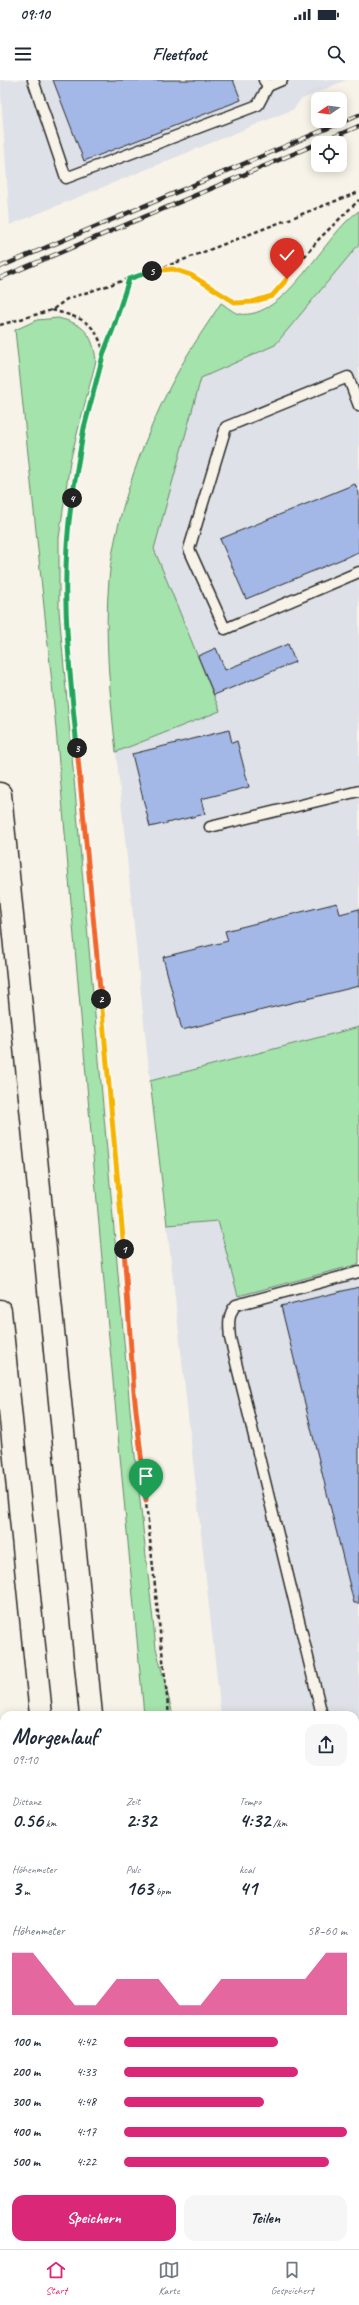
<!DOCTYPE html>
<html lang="de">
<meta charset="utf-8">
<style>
body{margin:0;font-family:Caveat,sans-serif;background:#f6f6f7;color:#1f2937;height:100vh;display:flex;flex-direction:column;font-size:15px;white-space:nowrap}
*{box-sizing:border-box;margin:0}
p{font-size:13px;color:#747a83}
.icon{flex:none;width:22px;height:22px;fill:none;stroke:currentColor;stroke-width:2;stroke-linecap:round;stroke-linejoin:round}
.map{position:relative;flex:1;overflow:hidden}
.drawer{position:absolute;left:0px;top:1631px;width:359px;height:538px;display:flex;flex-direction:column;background:#fff;border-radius:12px 12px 0 0;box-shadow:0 2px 10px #0003}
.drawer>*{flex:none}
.needle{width:26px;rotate:257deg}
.tools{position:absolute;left:311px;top:12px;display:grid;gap:8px}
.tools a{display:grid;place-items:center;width:36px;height:36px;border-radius:8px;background:#fff;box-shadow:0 2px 10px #0003;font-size:20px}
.pin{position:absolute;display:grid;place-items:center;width:34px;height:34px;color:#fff;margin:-41px -17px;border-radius:50% 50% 50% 0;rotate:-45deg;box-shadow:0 0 4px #0007}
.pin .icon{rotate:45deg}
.km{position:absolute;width:20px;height:20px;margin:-10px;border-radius:50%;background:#222;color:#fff;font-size:11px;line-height:20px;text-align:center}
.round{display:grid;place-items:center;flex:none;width:42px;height:42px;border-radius:12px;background:#f6f6f7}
.head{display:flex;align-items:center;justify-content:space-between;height:68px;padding:0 12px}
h1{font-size:22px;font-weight:700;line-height:30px}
.figures{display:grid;grid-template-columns:repeat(3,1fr);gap:6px;height:68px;padding:4px 12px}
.figures div{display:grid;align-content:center}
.figures b{font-size:20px;font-weight:700}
.figures small{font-size:11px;font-weight:400}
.figures p{font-size:11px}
.chart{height:112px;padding:8px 12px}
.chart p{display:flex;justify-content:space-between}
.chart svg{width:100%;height:72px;margin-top:4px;fill:#db2777;opacity:.7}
.cta{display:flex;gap:8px;margin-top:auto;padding:8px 12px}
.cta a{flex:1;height:46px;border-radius:12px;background:#db2777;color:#fff;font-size:16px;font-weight:700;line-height:46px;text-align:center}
.cta a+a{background:#f6f6f7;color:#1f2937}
ul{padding:0 12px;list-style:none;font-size:13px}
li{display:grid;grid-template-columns:64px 48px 1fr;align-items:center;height:30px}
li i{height:10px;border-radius:5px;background:#db2777}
.status{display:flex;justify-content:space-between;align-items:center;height:28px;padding:0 20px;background:#fff;direction:ltr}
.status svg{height:11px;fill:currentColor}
header{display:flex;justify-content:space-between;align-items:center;height:52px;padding:0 12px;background:#fff;font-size:18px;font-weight:700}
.tab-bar{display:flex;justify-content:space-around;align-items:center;height:56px;border-top:1px solid #e0e1e3;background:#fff;font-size:11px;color:#747a83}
.tab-bar a{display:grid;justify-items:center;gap:2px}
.tab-bar .current{color:#db2777}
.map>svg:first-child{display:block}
.built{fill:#dee1e7}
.green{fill:#a4e3ab;stroke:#68876b}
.building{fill:#a3b8e6;stroke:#2b2b2b}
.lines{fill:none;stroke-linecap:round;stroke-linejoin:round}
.lane-casing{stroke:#2b2b2b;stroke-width:13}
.highway-casing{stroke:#2b2b2b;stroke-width:25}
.path{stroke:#2b2b2b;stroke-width:2.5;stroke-dasharray:4 3;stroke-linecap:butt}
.lane{stroke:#f7f3e8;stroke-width:10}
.highway{stroke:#f7f3e8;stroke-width:22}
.rail-casing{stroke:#2b2b2b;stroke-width:4.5}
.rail{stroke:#f7f3e8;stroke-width:3;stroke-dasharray:9;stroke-linecap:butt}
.split-1-casing{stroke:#fff;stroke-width:8}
.split-2-casing{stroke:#fff;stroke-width:8}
.split-3-casing{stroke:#fff;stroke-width:8}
.split-4-casing{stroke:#fff;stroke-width:8}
.split-5-casing{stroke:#fff;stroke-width:8}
.split-6-casing{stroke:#fff;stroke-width:8}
.split-1{stroke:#f0652b;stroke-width:5}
.split-2{stroke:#f5b400;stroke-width:5}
.split-3{stroke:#f0652b;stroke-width:5}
.split-4{stroke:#22a559;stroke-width:5}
.split-5{stroke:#22a559;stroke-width:5}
.split-6{stroke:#f5b400;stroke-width:5}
</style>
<div class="status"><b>09:10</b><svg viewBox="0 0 49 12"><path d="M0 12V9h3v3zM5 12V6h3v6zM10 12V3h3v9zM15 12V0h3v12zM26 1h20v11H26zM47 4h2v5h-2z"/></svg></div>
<header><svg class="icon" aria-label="menu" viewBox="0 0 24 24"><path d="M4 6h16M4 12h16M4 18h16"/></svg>Fleetfoot<svg class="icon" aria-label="search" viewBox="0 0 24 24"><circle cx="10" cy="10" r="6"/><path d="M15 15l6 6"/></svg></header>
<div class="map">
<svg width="359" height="2169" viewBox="0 0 359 2169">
<rect width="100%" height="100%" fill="#f7f3e8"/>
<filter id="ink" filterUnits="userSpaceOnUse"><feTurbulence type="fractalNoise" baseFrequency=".025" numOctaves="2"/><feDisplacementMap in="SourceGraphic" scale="8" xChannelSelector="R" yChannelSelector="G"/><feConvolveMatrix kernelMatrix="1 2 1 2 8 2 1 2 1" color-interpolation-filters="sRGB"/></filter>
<g filter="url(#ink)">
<g class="built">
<polygon points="0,0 346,0 300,20 294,29 10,145"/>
<polygon points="359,164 359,575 355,577 359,575 359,947 150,1001 116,672 220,631 154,469 201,298 275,265"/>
<polygon points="218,1141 238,1216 359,1184 359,2169 282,2169 281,2165 355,2165 355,1635 221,1635 167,1145"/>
</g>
<g class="green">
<path d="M359,131v33l-84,101 -74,33 -47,171 66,162 -104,41c-6,-57 -12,-115 -7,-173 6,-65 38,-152 70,-209 12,-23 28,-45 42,-67 5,3 13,10 18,11 47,7 86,-81 120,-103z"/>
<path d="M58,238c26,6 35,16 38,43l-26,100 -11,77v73l71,798 26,239 17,67h-29l-38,-410 -54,-622 -37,-353 22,-10z"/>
<polygon points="359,947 359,1184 238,1216 218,1141 167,1145 150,1001"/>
<polygon points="194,2165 281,2165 282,2169 194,2169"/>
</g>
<g class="building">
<polygon points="53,0 233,0 241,20 84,81"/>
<polygon points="355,404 359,413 359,472 246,519 220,459"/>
<polygon points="288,564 295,582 214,615 198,576 216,568 225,590"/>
<polygon points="229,650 232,663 237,661 249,707 201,719 205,734 150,747 132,674"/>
<polygon points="337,823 340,834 359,829 359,906 182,950 163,877 228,861 225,851"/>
<polygon points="359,1207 359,1523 354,1523 281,1226"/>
</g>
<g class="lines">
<defs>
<g id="lane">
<polyline points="33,0 66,98 258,25 268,6"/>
<polyline points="264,0 268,6 282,0"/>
<polyline points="359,326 348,297 226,347 189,469 225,549 359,492"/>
<polyline points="210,747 359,711"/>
<path d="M322,1635l-92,-377c-1,-12 -3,-23 6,-33l123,-33"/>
<polyline points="355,1653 359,1652"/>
<polyline points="355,1722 359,1721"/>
<polyline points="355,2080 359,2079"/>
<polyline points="355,2109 359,2125"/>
</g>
<g id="highway">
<polyline points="0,714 91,1635"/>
<polyline points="0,1231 41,1635"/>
<polyline points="95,2165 96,2169"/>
<polyline points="142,2165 143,2169"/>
</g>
</defs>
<use href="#lane" class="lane-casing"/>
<use href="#highway" class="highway-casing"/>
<g class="path">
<polyline points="157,190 359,112"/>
<path d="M52,230c27,8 42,9 51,40 2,8 -10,46 -13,56 -18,72 -25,144 -25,219l54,554 15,213 35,323"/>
<polyline points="0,245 52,230 67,219 155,190 173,189 191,195 237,223 252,222 271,217 319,159 359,120"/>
<polyline points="103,272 113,249 129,199"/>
<polyline points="227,2165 228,2169"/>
</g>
<use href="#lane" class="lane"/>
<use href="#highway" class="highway"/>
<defs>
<g id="rail">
<polyline points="0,187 359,35"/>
<polyline points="0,198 359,46"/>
</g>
</defs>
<use href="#rail" class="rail-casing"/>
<use href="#rail" class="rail"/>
</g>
</g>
<g class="lines" filter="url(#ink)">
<defs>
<polyline id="split-1" points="124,1169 134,1312 146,1420"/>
<polyline id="split-2" points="101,919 124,1169"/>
<polyline id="split-3" points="77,668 101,919"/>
<path id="split-4" d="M72,418c-13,86 -3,165 5,250"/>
<polyline id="split-5" points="72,418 84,348 104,272 113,249 129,199 152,191"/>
<polyline id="split-6" points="152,191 173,189 191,195 236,223 252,222 272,216 287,199"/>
</defs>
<use href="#split-1" class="split-1-casing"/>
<use href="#split-2" class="split-2-casing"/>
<use href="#split-3" class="split-3-casing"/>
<use href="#split-4" class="split-4-casing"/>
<use href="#split-5" class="split-5-casing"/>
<use href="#split-6" class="split-6-casing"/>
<use href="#split-1" class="split-1"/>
<use href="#split-2" class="split-2"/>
<use href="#split-3" class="split-3"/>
<use href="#split-4" class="split-4"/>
<use href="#split-5" class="split-5"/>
<use href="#split-6" class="split-6"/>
</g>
</svg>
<div class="tools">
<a><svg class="needle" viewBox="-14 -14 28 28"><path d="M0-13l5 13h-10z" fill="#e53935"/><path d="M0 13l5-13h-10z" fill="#747a83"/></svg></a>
<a><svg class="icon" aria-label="locate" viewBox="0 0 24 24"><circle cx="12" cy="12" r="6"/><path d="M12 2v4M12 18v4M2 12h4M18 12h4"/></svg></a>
</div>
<div class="pin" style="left:146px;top:1420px;background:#1e9e55"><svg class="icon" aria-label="arrive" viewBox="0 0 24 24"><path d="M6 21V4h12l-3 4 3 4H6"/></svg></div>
<div class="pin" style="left:287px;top:199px;background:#d93025"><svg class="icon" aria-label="check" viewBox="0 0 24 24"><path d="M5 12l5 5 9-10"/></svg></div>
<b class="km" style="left:124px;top:1169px">1</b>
<b class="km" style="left:101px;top:919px">2</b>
<b class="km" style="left:77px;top:668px">3</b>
<b class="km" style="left:72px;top:418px">4</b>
<b class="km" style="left:152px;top:191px">5</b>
<section class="drawer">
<div class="head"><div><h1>Morgenlauf</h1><p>09:10</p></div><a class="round"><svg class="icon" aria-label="share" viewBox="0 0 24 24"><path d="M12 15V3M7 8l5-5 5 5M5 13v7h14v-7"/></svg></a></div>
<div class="figures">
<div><p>Distanz</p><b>0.56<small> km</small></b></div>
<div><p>Zeit</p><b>2:32</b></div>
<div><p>Tempo</p><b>4:32<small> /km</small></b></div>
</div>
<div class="figures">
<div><p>Höhenmeter</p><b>3<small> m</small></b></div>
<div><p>Puls</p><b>163<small> bpm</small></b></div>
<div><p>kcal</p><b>41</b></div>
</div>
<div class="chart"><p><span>Höhenmeter</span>58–60 m</p>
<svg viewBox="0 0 160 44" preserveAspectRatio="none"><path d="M0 44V6L10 6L20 22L30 38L40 38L50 22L60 22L70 22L80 38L90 38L100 22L110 22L120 22L130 22L140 22L150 6L160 6V44z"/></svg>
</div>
<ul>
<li><b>100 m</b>4:42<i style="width:69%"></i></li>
<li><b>200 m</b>4:33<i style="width:78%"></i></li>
<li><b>300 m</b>4:48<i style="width:63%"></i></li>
<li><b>400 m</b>4:17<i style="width:100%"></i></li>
<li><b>500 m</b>4:22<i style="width:92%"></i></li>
</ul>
<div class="cta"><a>Speichern</a><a>Teilen</a></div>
</section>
</div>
<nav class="tab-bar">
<a class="current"><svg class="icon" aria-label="home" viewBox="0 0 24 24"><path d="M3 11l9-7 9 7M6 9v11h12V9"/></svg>Start</a>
<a><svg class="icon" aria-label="map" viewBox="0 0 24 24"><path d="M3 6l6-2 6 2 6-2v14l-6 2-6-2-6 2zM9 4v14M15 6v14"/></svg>Karte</a>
<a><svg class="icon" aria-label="saved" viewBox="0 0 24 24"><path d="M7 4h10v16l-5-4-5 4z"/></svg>Gespeichert</a>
</nav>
